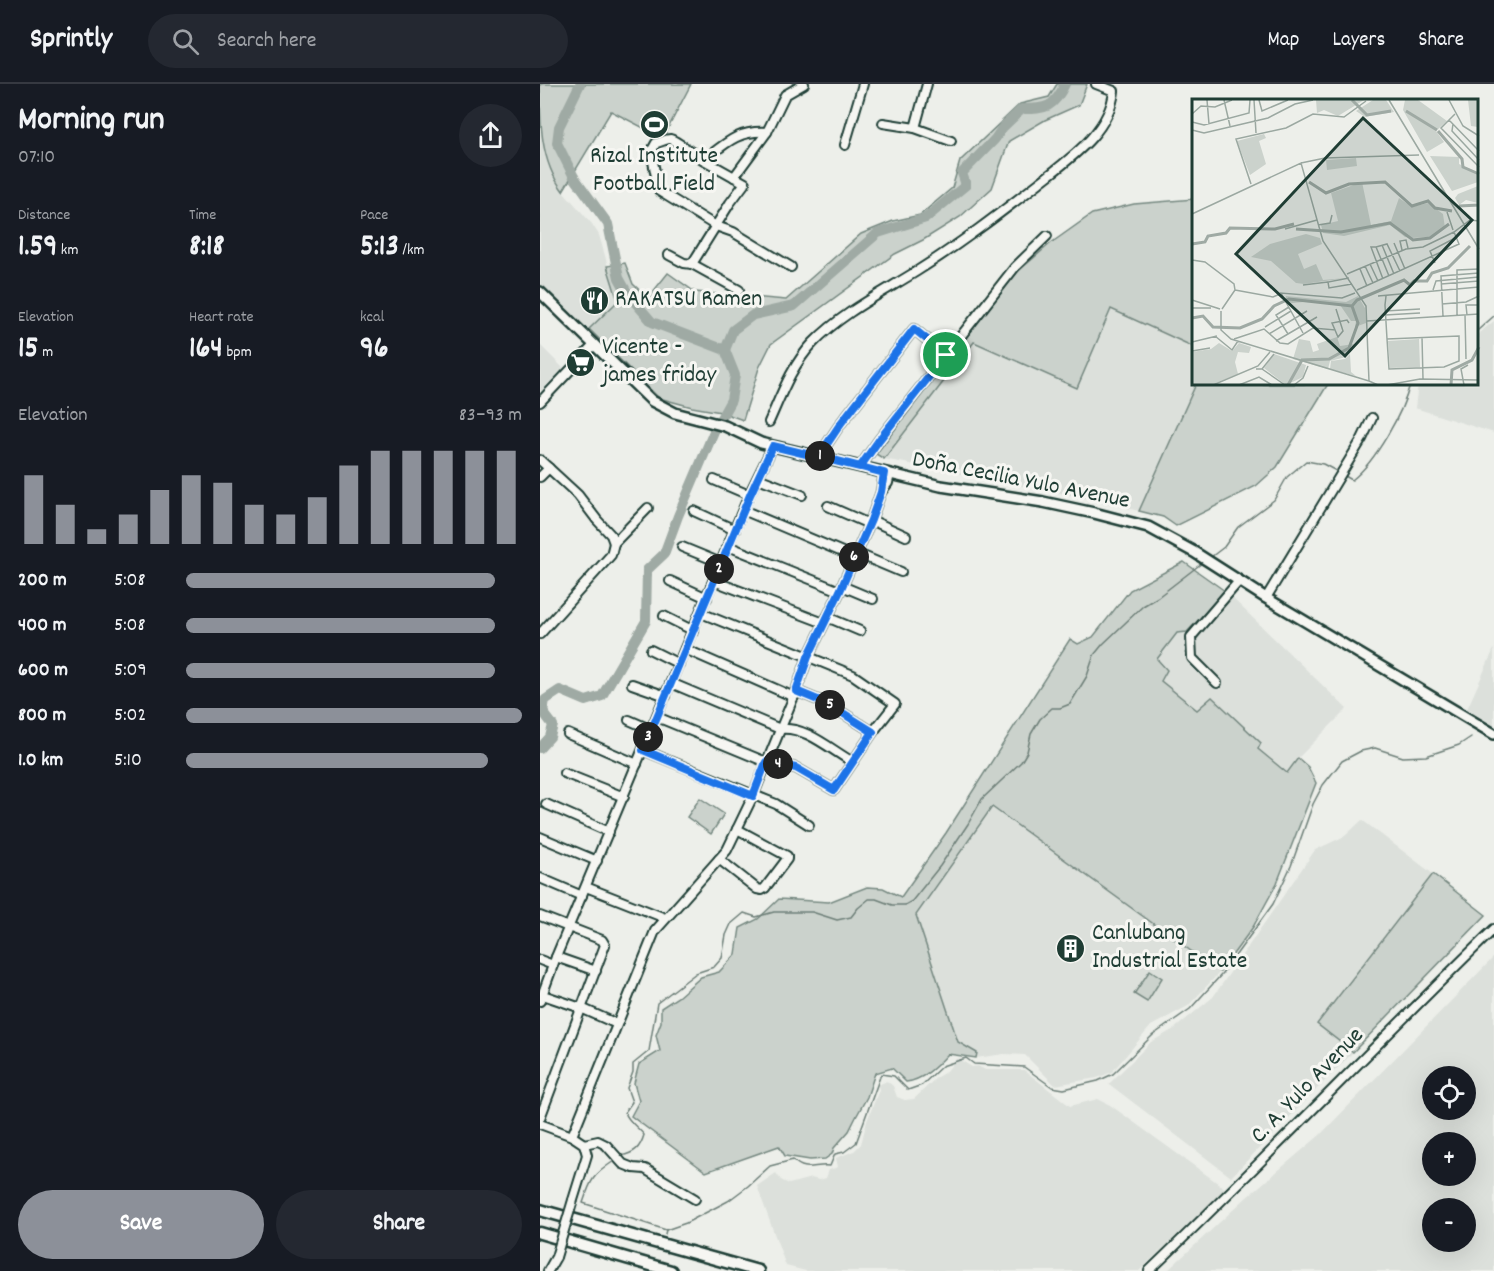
<!DOCTYPE html>
<meta charset="utf-8">
<style>
body{margin:0;font-family:Dekko,sans-serif;background:#242831;color:#f1f3f6;height:100vh;display:flex;flex-direction:column;font-size:22px;white-space:nowrap}
*{box-sizing:border-box;margin:0}
p{font-size:20px;color:#9ea1a6}
.icon{flex:none;width:33px;height:33px;fill:none;stroke:currentColor;stroke-width:2;stroke-linecap:round;stroke-linejoin:round}
.map{position:relative;flex:1;overflow:hidden}
.drawer{display:flex;flex-direction:column;background:#171b24;width:540px}
.drawer>*{flex:none}
.tools{position:absolute;left:882px;top:982px;display:grid;gap:12px}
.tools a{display:grid;place-items:center;width:54px;height:54px;border-radius:50%;background:#171b24;box-shadow:0 6px 24px #0002;font-size:30px}
.pin{position:absolute;display:grid;place-items:center;width:51px;height:51px;color:#fff;margin:-26px;border:3px solid #fff;border-radius:50%;box-shadow:0 2px 6px #0007}
.km{position:absolute;width:30px;height:30px;margin:-15px;border-radius:50%;background:#222;color:#fff;font-size:16px;line-height:30px;text-align:center}
.round{display:grid;place-items:center;flex:none;width:63px;height:63px;border-radius:32px;background:#242831}
.summary{display:flex;align-items:center;justify-content:space-between;height:102px;padding:0 18px}
h1{font-size:33px;font-weight:700;line-height:45px}
.stats{display:grid;grid-template-columns:repeat(3,1fr);gap:9px;height:102px;padding:6px 18px}
.stats div{display:grid;align-content:center}
.stats b{font-size:30px;font-weight:700}
.stats small{font-size:16px;font-weight:400}
.stats p{font-size:16px}
.chart{height:168px;padding:12px 18px}
.chart p{display:flex;justify-content:space-between}
.chart svg{width:100%;height:108px;margin-top:6px;stroke:#8c9099;stroke-width:6}
.primary-button{display:flex;gap:12px;margin-top:auto;padding:12px 18px}
.primary-button a{flex:1;height:69px;border-radius:36px;background:#8c9099;color:#fff;font-size:24px;font-weight:700;line-height:69px;text-align:center}
.primary-button a+a{background:#242831;color:#f1f3f6}
ul{padding:0 18px;list-style:none;font-size:20px}
li{display:grid;grid-template-columns:96px 72px 1fr;align-items:center;height:45px}
li i{height:15px;border-radius:8px;background:#8c9099}
header{display:flex;align-items:center;gap:36px;box-sizing:border-box;height:84px;padding:0 30px;background:#171b24;border-bottom:2px solid #363941}
header strong{font-size:28px}
nav{display:flex;gap:33px;margin-inline-start:auto;font-size:21px}
.search{width:420px;height:54px;background:#242831;display:flex;align-items:center;gap:15px;box-sizing:border-box;padding:0 21px;border-radius:33px;color:#9ea1a6;font-size:22px}
main{display:flex;flex:1;min-height:0}
.map>svg:first-child{display:block}
.built{fill:#dce0db;fill-rule:evenodd}
.green{fill:#cbd2cc;stroke:#758880;stroke-width:1.5}
.lines{fill:none;stroke-linecap:round;stroke-linejoin:round}
.stream{stroke:#6c7e77;stroke-width:1.5}
.river{stroke:#9faaa4;stroke-width:10}
.minor-casing{stroke:#1f3d34;stroke-width:12}
.major-casing{stroke:#1f3d34;stroke-width:14}
.highway-casing{stroke:#1f3d34;stroke-width:15}
.minor{stroke:#f6f6f2;stroke-width:8}
.major{stroke:#f6f6f2;stroke-width:9}
.highway{stroke:#f6f6f2;stroke-width:10}
.minor-bridge-casing{stroke:#1f3d34;stroke-width:12;stroke-linecap:butt}
.minor-bridge{stroke:#f6f6f2;stroke-width:8}
.route-casing{stroke:#fff;stroke-width:12}
.route{stroke:#1a73e8;stroke-width:8}
.labels{text-anchor:middle;dominant-baseline:central;stroke-width:6;stroke-linejoin:round;paint-order:stroke}
.poi-label{font-size:24px;fill:#1f3d34;stroke:#f6f6f2;text-anchor:start}
.street-label{font-size:24px;fill:#1f3d34;stroke:#f6f6f2}
.inset-river{fill:none;stroke:#9faaa4;stroke-width:3}
.inset-road{fill:none;stroke:#9ba8a1;stroke-width:1.5}
.view{fill:#1f3d34;fill-opacity:0.15;stroke:#1f3d34;stroke-width:3}
.inset-edge{fill:none;stroke:#1f3d34;stroke-width:3}
</style>
<header>
<strong>Sprintly</strong>
<div class="search"><svg class="icon" aria-label="search" viewBox="0 0 24 24"><circle cx="10" cy="10" r="6"/><path d="M15 15l6 6"/></svg>Search here</div>
<nav><a>Map</a><a>Layers</a><a>Share</a></nav>
</header>
<main>
<section class="drawer">
<div class="summary"><div><h1>Morning run</h1><p>07:10</p></div><a class="round"><svg class="icon" aria-label="share" viewBox="0 0 24 24"><path d="M12 15V3M7 8l5-5 5 5M5 13v7h14v-7"/></svg></a></div>
<div class="stats">
<div><p>Distance</p><b>1.59<small> km</small></b></div>
<div><p>Time</p><b>8:18</b></div>
<div><p>Pace</p><b>5:13<small> /km</small></b></div>
</div>
<div class="stats">
<div><p>Elevation</p><b>15<small> m</small></b></div>
<div><p>Heart rate</p><b>164<small> bpm</small></b></div>
<div><p>kcal</p><b>96</b></div>
</div>
<div class="chart"><p><span>Elevation</span>83–93 m</p>
<svg viewBox="0 0 160 44" preserveAspectRatio="none"><path d="M5 44V16M15 44V28M25 44V38M35 44V32M45 44V22M55 44V16M65 44V19M75 44V28M85 44V32M95 44V25M105 44V12M115 44V6M125 44V6M135 44V6M145 44V6M155 44V6"/></svg>
</div>
<ul>
<li><b>200 m</b>5:08<i style="width:92%"></i></li>
<li><b>400 m</b>5:08<i style="width:92%"></i></li>
<li><b>600 m</b>5:09<i style="width:92%"></i></li>
<li><b>800 m</b>5:02<i style="width:100%"></i></li>
<li><b>1.0 km</b>5:10<i style="width:90%"></i></li>
</ul>
<div class="primary-button"><a>Save</a><a>Share</a></div>
</section>
<div class="map">
<svg width="954" height="1187" viewBox="0 0 954 1187">
<rect width="100%" height="100%" fill="#edefea"/>
<filter id="ink" filterUnits="userSpaceOnUse"><feTurbulence type="fractalNoise" baseFrequency=".0167" numOctaves="2"/><feDisplacementMap in="SourceGraphic" scale="12" xChannelSelector="R" yChannelSelector="G"/><feConvolveMatrix kernelMatrix="1 2 1 2 8 2 1 2 1" color-interpolation-filters="sRGB"/></filter>
<g filter="url(#ink)">
<g class="built">
<polygon points="0,44 15,95 23,107 52,140 59,151 78,217 47,246 0,202"/>
<polygon points="571,225 654,263 654,300 656,300 599,427 551,415 344,375 434,258 537,304"/>
<polygon points="954,237 954,349 875,324 878,300 938,300 938,250"/>
<polygon points="0,261 23,284 0,308"/>
<polygon points="685,507 807,625 758,674 748,689 718,664 721,659 672,613 657,627 621,597 627,586 617,575 637,549 647,548"/>
<polygon points="954,565 954,641 927,625"/>
<polygon points="452,723 680,888 648,922 611,942 572,988 557,994 515,1001 485,971 464,970 436,974 436,969 418,958 376,830"/>
<polygon points="822,736 893,790 778,939 813,968 691,1093 569,1000 611,958 634,945 673,913 775,766 805,752"/>
<path d="M954,873v314h-327l80,-74 73,-62zM892,993h34v33h-34zM892,1059h34v33h-34zM892,1125h34v33h-34z"/>
<polygon points="417,974 432,983 438,982 445,986 484,986 530,1022 558,1015 570,1021 686,1105 599,1187 266,1187 246,1182 217,1102 236,1089 241,1096 249,1100 271,1094 279,1096 286,1094 289,1086 298,1083 296,1074 314,1067 321,1060 327,1037 339,1006 338,1001 347,997 353,1002 357,1013 365,1016 374,1015 397,993 407,987"/>
</g>
<g class="green">
<path d="M0,0h151l-28,54 -52,-27 -48,80c-23,-30 -23,-70 -23,-107z"/>
<polygon points="517,0 547,0 539,21 505,36 469,57 452,104 420,133 383,156 355,170 231,260 219,284 203,336 181,328 152,323 119,314 49,245 78,217 67,182 85,179 93,200 108,214 128,189 155,208 246,216 321,150 353,137 380,131 412,104 420,77 480,20 509,13"/>
<polygon points="654,115 654,263 571,225 537,304 434,258 344,375 336,370 475,190 511,159 552,130 594,120"/>
<polygon points="656,300 788,300 737,383 716,402 636,442 623,433 599,427"/>
<path d="M644,478l41,29 -38,41 -10,1 -20,26 10,11 -6,11 36,29 15,-13 49,46 -3,6 29,24 11,-15 10,9 8,16 -39,100 -24,44 -33,45 -228,-165 -76,108 42,127 19,11 -1,5 -28,-4c-12,13 -25,26 -42,28l-14,-14 -17,5 -8,24 -11,20 -7,14 -15,17 -2,6 -7,5 -15,1 -25,-4 -6,-10 -73,26 -75,-56 8,-15 -5,-18 5,-19 21,-13 -4,-16 5,-13v-14l17,-11 23,-20 18,-5 17,-18 4,-26 18,-9 21,-20 50,3 38,-15 16,1 18,9 45,-64 124,-194 8,5 15,-7 37,-47z"/>
<polygon points="160,714 184,730 171,750 147,733"/>
<polygon points="893,790 946,831 813,968 777,940"/>
<polygon points="610,886 622,894 607,918 594,910"/>
</g>
<g class="lines">
<g class="stream">
<polyline points="938,246 954,232"/>
<path d="M805,392l7,4c23,-18 51,-67 58,-96"/>
<polyline points="671,473 684,463 698,443 734,416 747,393 766,377 783,380 798,388"/>
<path d="M81,1072c13,-3 19,-7 23,-21 -6,-8 -16,-13 -19,-23l7,-10 -5,-14 6,-16v-8l16,-13 8,-48 39,-30 18,-6 8,-9 4,-23 5,-11 13,-11 12,4 18,-5h38l25,8 14,-3 7,-9 11,-9h7l16,6h13l7,-4 28,-35 28,-42 14,-25 39,-37 6,-10 4,-18 9,-15 12,-11h8l10,-4 17,-28 7,-21 9,-11 40,-38 15,-9 44,-34"/>
<path d="M74,1077c-21,14 -23,18 -31,42l83,27 -1,4"/>
<path d="M126,1146l20,-7 42,-22 20,-15 22,-20 23,-6c13,13 21,4 37,6l5,-12 9,-2 12,-9 25,-69 13,2 14,14 14,-5 20,-19 24,-8 8,6 50,3 28,20 12,2 34,-8 15,-7 40,-39 37,-26 32,-35 51,-70 18,-38 22,-62 10,-19 19,-24 19,-10 14,-3 28,9 23,-1 33,-11 12,-8"/>
</g>
<g class="river">
<path d="M185,266l8,-20 20,-15 41,-9 84,-73 48,-15 40,-33 -4,-12 33,-34 8,-12 19,-18c24,0 32,-1 43,-25"/>
<polyline points="0,664 10,653 13,641 3,628 5,616 20,606 46,617 62,612 106,537 107,486 124,470 138,432 175,345 191,316 195,291 185,266 112,238 88,210 79,194 68,140 34,93 17,59 19,43 40,0"/>
</g>
<defs>
<g id="minor">
<polyline points="343,39 375,44 411,57"/>
<polyline points="375,44 387,0"/>
<polyline points="305,61 323,0"/>
<path d="M164,76c-8,-4 -28,-20 -34,-21 -4,0 -9,3 -14,4l-5,9 8,39 57,35 17,6 58,35"/>
<polyline points="194,93 227,48"/>
<path d="M129,171l15,8 8,1 38,-61 15,-20 -41,-23c22,-17 34,-30 63,-28l18,-37 19,-11"/>
<polyline points="152,180 199,206"/>
<polyline points="406,271 475,183 507,152"/>
<polyline points="0,318 54,261"/>
<path d="M229,338c12,-27 23,-57 44,-79 29,-30 69,-50 104,-72 43,-27 82,-57 122,-88 30,-24 71,-51 75,-92l-18,-7"/>
<polyline points="279,372 301,339 374,245 406,271 339,356 320,383"/>
<polyline points="0,376 38,411 57,436 71,451 74,459"/>
<polyline points="0,393 9,384"/>
<polyline points="218,394 262,411"/>
<polyline points="174,396 209,411"/>
<polyline points="341,408 348,399 350,390"/>
<polyline points="288,422 329,440"/>
<polyline points="203,426 314,473"/>
<polyline points="154,427 195,446"/>
<polyline points="331,436 366,452"/>
<polyline points="188,462 300,507"/>
<polyline points="142,463 181,479"/>
<polyline points="316,469 361,488"/>
<polyline points="130,497 167,514"/>
<polyline points="174,497 284,539"/>
<polyline points="302,502 333,515"/>
<polyline points="726,514 822,355 832,334"/>
<polyline points="161,529 313,591 355,620 333,648 290,621 256,607"/>
<polyline points="124,532 154,547"/>
<polyline points="287,533 320,547"/>
<polyline points="0,550 71,471 74,459 108,424"/>
<polyline points="145,565 254,613"/>
<polyline points="111,566 139,580"/>
<path d="M131,599l109,46c26,-3 51,21 73,33"/>
<polyline points="677,599 652,574 651,553 699,497"/>
<polyline points="92,600 126,612"/>
<polyline points="117,633 226,678 256,684 294,706 333,648"/>
<polyline points="89,636 112,646"/>
<polyline points="28,650 97,680"/>
<polyline points="103,666 236,720 269,741"/>
<polyline points="24,689 84,713"/>
<polyline points="6,720 69,748"/>
<polyline points="0,753 57,777"/>
<polyline points="179,775 217,805 222,806 225,804 247,775 247,772 197,745"/>
<polyline points="0,794 42,812"/>
<polyline points="46,803 125,834"/>
<polyline points="0,832 62,856 65,861 0,1034"/>
<polyline points="16,873 56,887"/>
<polyline points="0,876 13,881"/>
<polyline points="3,911 41,924 77,940"/>
<polyline points="0,917 16,873 209,411 233,362"/>
<polyline points="0,1040 32,1052 44,1060 47,1071 33,1116"/>
<polyline points="32,1052 115,847 187,766 213,712 256,607 268,573 300,507 331,436 341,408 344,389"/>
<polyline points="44,1060 58,1057 66,1061 83,1080 93,1084 105,1085 155,1115"/>
<polyline points="8,1187 16,1173"/>
<path d="M609,1187c117,-112 229,-229 345,-342"/>
</g>
<polyline id="major" points="0,208 112,317 135,329 185,342 221,359 233,362 401,402 503,418 554,429 608,443 654,468 726,514 954,650"/>
<g id="highway">
<polyline points="0,1126 218,1187"/>
<polyline points="0,1149 131,1187"/>
</g>
</defs>
<use href="#minor" class="minor-casing"/>
<use href="#major" class="major-casing"/>
<use href="#highway" class="highway-casing"/>
<use href="#minor" class="minor"/>
<use href="#major" class="major"/>
<use href="#highway" class="highway"/>
<defs>
<polyline id="minor-bridge" points="16,1173 33,1116"/>
</defs>
<use href="#minor-bridge" class="minor-bridge-casing"/>
<use href="#minor-bridge" class="minor-bridge"/>
</g>
</g>
<g class="lines" filter="url(#ink)">
<defs>
<polyline id="route" points="406,271 339,356 320,383 233,362 210,411 103,666 213,712 226,678 256,684 294,706 333,648 290,621 256,607 268,573 300,507 331,436 341,408 344,389 279,372 301,339 374,245 406,271"/>
</defs>
<use href="#route" class="route-casing"/>
<use href="#route" class="route"/>
</g>
<defs>
<symbol id="stadium-disc" viewBox="-11 -11 22 22"><circle r="9.5" fill="#1f3d34" stroke="#f6f6f2"/><path d="M0-5a6.5 5 0 1 0 0 10a6.5 5 0 1 0 0-10ZM-3.5-1.8h7v3.6h-7Z" fill="#fff"/></symbol>
<symbol id="restaurant-disc" viewBox="-11 -11 22 22"><circle r="9.5" fill="#1f3d34" stroke="#f6f6f2"/><path d="M-5-6h1v4h1v-4h1v4h1v-4h1v5L-1.5 .5V6h-2V.5L-5-1ZM5-6V6H3V1.5H1.5Q1.5-4 5-6Z" fill="#fff"/></symbol>
<symbol id="supermarket-disc" viewBox="-11 -11 22 22"><circle r="9.5" fill="#1f3d34" stroke="#f6f6f2"/><path d="M-6-5.5h2.5l.6 2H6L4.5 2H-2.5L-4.4-4H-6ZM-1.5 3.2a1.3 1.3 0 1 0 .1 0ZM3 3.2a1.3 1.3 0 1 0 .1 0Z" fill="#fff"/></symbol>
<symbol id="building-disc" viewBox="-11 -11 22 22"><circle r="9.5" fill="#1f3d34" stroke="#f6f6f2"/><path d="M-4-6H4V6H1V3H-1V6H-4ZM-2.5-4.3h1.7v1.8h-1.7ZM.8-4.3h1.7v1.8H.8ZM-2.5-1h1.7V.8h-1.7ZM.8-1h1.7V.8H.8Z" fill="#fff"/></symbol>
</defs>
<g fill-rule="evenodd">
<use href="#stadium-disc" x="98" y="24" width="33" height="33"/>
<use href="#restaurant-disc" x="38" y="200" width="33" height="33"/>
<use href="#supermarket-disc" x="24" y="262" width="33" height="33"/>
<use href="#building-disc" x="514" y="848" width="33" height="33"/>
</g>
<g class="labels">
<g class="poi-label">
<text x="114" y="73" text-anchor="middle">Rizal Institute<tspan x="114" dy="28">Football Field</tspan></text>
<text x="75" y="216">RAKATSU Ramen</text>
<text x="62" y="264">Vicente -<tspan x="62" dy="28">james friday</tspan></text>
<text x="552" y="850">Canlubang<tspan x="552" dy="28">Industrial Estate</tspan></text>
</g>
<g class="street-label">
<text transform="translate(481 397) rotate(11)">Doña Cecilia Yulo Avenue</text>
<text transform="translate(768 1002) rotate(-46)">C. A. Yulo Avenue</text>
</g>
</g>
<g transform="translate(652 15)">
<rect width="286" height="286" fill="#edefea"/>
<path d="M124,1h48l-26,16 -14,-6 -7,3zM181,1h13l8,12 -29,5 -9,-6zM213,1h13l29,21 -11,10 8,11 -17,10 -24,-42zM276,1h10v27l-7,-1zM72,35l2,4 -7,3 7,23 -16,11 -13,-34zM238,57l29,1v7l19,9v9l-26,9zM164,59l1,8 -30,4 -1,-10zM170,83l9,43 20,-4 8,-23 13,9 16,-4 15,11 2,14 -15,9 -18,1 -7,-1 -15,-12 -46,11 -21,-3 -2,-8 17,-4 -7,-28zM286,87v17l-12,-3 -7,5 -4,-7 3,-4zM114,135l14,4 2,6 -24,10 6,15 12,-5 7,16 23,-2 -42,6 -8,-1 -25,-22 -20,-4 19,-13zM94,197l60,6 12,-6 7,12 1,15 -11,4 1,-6h-5l-11,-16 -24,-4 -24,2 -7,-2zM145,238l3,9 14,-2 -8,13 -16,4 -2,8 -35,-10 6,-20 11,2 3,11 6,-2 -2,-6zM227,240l1,28 -30,1 -2,-27zM27,244l13,8 7,-8 12,4 -2,6 -11,-1 -3,10 3,12 -27,11h-18l-1,-33 19,-3zM82,255l32,11 -3,12 -17,8 -22,-17zM158,255l1,18 5,4 -26,-7 1,-8 14,-2z" fill="#cbd2cc"/>
<path class="inset-river" d="M160,1l15,15 24,-4M214,12l31,19M246,32l24,28 1,8 16,7M117,83l17,11 23,-9 36,-2 27,24 16,-5 7,7 17,3M267,107l20,-1M104,130l45,3 49,-9 23,17 17,-2 19,-14M0,145l13,-2 3,-6 18,-3 4,-5 45,1 19,-5M0,219l11,-2 10,11 27,1 22,-9 12,-13 15,-7 63,7M96,286l14,-25 27,-1 20,-11 9,-25 -6,-17 5,-6 47,-20 6,5 4,-4h13l5,-8 16,-5 22,-22M259,286l1,-15 20,-10 7,-13"/>
<path class="inset-road" d="M15,1l2,24M32,1l6,26M62,1l2,33M67,1l3,11 26,-11M197,1l90,149M257,1l14,26 16,10M0,15l9,-8 14,1 17,-7M263,15l-14,14 38,39M257,21l30,31M0,23l12,3 45,-12 1,-13M261,25l-1,7 27,29M0,31l12,3 64,-15 27,-14 18,-4M109,64l24,-5 94,-3M59,85l-15,-45 50,-11 27,-14 31,3 22,-16M255,113l6,18M0,115l109,-51 22,78 43,65 3,75 9,4M126,126l12,-2 2,-8M93,130l32,-9M202,144l11,26M190,146l12,29M184,148l11,-3 13,27M210,151l-2,-9 6,-1 2,8M189,160l-5,-12h-5l12,32M190,160l7,17M0,161l13,2 29,22 1,6 -13,19M243,164l-5,-12 27,-14M178,165l8,17M173,167l8,17M168,170l7,17M155,175l59,-25 17,-2 31,-15 16,-12 9,1M157,179l-21,4 1,6 23,-4M249,185l38,-3M111,186l25,-3M43,191l38,7 7,-3M165,191l102,-46 -5,-12M241,191l3,-9 43,-4M186,197l101,-9M194,197l-1,9 2,34 2,30 55,-2 15,-6v-25l-72,3M0,201l28,9M250,205l24,-2 13,-6M0,209h19M29,212v19l10,9 138,42M193,212l35,-2M193,216l35,-2M273,216l1,44M275,216l-1,-10h13M251,217l-2,-40 38,-3M265,217v-46l22,-1M175,222l112,-7M73,228l26,-16M143,231l3,7 5,-6 -7,-22M111,234l-22,-40 61,5 13,-5M77,235l38,-23M96,235l-12,-19 13,-8M23,237l17,14 6,-9M230,238l1,42M42,240l30,-10 16,14 8,1 25,-16 22,2 -3,-7 15,-3 2,3M84,242l41,-24M0,243l25,-6M0,252l18,-3M64,270h6l12,-15M70,270l23,16M21,286l45,-19 12,-14M47,286l20,-8 13,8M102,286l9,-7 5,-12M195,286l33,-6 59,1M272,286l-3,-16 7,-4"/>
<path class="view" d="M171,19l109,102 -127,136 -109,-102z"/>
<rect width="286" height="286" class="inset-edge"/>
</g>
</svg>
<div class="tools">
<a><svg class="icon" aria-label="locate" viewBox="0 0 24 24"><circle cx="12" cy="12" r="6"/><path d="M12 2v4M12 18v4M2 12h4M18 12h4"/></svg></a>
<a>+</a>
<a>−</a>
</div>
<div class="pin" style="left:406px;top:271px;background:#1e9e55"><svg class="icon" aria-label="arrive" viewBox="0 0 24 24"><path d="M6 21V4h12l-3 4 3 4H6"/></svg></div>
<b class="km" style="left:280px;top:372px">1</b>
<b class="km" style="left:179px;top:485px">2</b>
<b class="km" style="left:108px;top:653px">3</b>
<b class="km" style="left:238px;top:680px">4</b>
<b class="km" style="left:290px;top:621px">5</b>
<b class="km" style="left:314px;top:473px">6</b>
</div>
</main>
